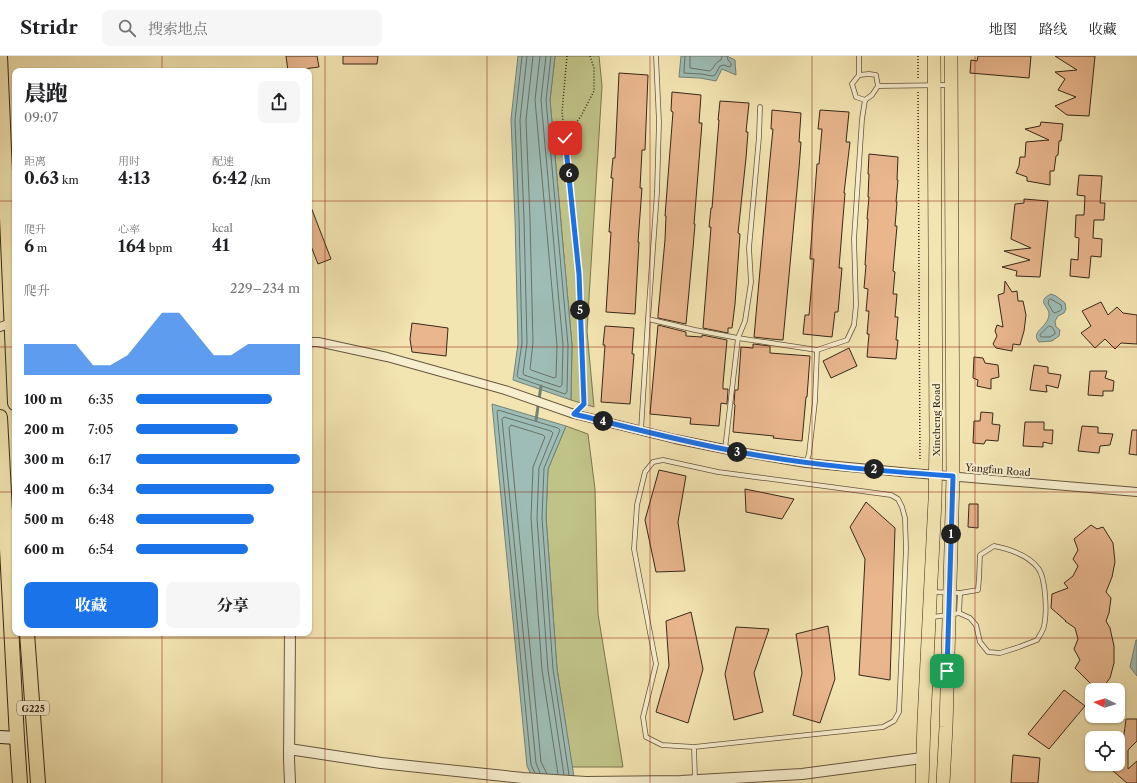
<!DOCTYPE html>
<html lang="zh">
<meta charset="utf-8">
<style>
body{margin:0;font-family:"Libre Caslon Text","Noto Serif SC",serif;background:#f6f6f6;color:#202124;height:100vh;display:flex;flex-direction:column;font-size:15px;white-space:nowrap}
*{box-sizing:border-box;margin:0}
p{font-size:13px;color:#757577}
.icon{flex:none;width:22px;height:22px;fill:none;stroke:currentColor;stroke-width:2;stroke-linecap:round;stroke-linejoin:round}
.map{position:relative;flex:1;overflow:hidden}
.details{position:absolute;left:12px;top:12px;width:300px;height:568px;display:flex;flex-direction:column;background:#fff;border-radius:8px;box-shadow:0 1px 3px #0004}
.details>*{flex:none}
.needle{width:26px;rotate:275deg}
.fabs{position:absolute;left:1085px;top:627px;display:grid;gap:8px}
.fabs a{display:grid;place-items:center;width:40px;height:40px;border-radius:8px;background:#fff;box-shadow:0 1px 3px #0004;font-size:20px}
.pin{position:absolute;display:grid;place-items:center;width:34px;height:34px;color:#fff;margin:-17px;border-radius:8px;box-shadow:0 2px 6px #0006}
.km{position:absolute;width:20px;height:20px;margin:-10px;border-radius:50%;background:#222;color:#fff;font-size:11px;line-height:20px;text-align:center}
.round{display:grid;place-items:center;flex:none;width:42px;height:42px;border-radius:8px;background:#f6f6f6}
.head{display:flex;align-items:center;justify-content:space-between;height:68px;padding:0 12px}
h1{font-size:22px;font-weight:800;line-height:30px}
.metrics{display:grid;grid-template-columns:repeat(3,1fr);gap:6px;height:68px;padding:4px 12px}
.metrics div{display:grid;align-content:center}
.metrics b{font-size:17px;font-weight:800}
.metrics small{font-size:11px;font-weight:400}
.metrics p{font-size:11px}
.chart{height:112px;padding:8px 12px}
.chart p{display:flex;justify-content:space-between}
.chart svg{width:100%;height:72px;margin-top:4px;fill:#1a73e8;opacity:.7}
.action{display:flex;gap:8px;margin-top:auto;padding:8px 12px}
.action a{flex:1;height:46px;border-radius:8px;background:#1a73e8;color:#fff;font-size:16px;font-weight:800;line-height:46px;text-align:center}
.action a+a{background:#f6f6f6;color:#202124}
ul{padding:0 12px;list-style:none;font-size:13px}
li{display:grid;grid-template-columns:64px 48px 1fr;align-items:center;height:30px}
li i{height:10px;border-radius:5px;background:#1a73e8}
header{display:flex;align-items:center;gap:24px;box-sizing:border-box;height:56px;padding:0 20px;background:#fff;border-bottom:1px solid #e0e0e0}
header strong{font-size:19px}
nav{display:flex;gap:22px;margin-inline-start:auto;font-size:14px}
.search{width:280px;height:36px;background:#f6f6f6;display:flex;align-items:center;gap:10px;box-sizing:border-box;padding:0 14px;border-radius:8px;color:#757577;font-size:15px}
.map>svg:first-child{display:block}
.green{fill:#c0c388;stroke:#7c7650}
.water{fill:#9ebdb6;stroke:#758176}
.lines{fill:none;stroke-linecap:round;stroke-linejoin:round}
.shore{stroke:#6a7266;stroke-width:1}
.stream{stroke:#758176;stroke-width:3}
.building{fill:#e9b68e;stroke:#372817}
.service-casing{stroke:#66573e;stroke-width:5.5}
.minor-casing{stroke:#66573e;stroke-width:10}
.tertiary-casing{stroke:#66573e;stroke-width:12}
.secondary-casing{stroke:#372817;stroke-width:14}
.primary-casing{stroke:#372817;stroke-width:14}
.trunk-casing{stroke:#372817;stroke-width:16}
.path{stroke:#372817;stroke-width:1.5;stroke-dasharray:1 2;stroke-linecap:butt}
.service{stroke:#f7eecd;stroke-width:4}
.minor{stroke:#f7eecd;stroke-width:8}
.tertiary{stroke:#f7eecd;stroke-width:10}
.secondary{stroke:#f7eecd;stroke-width:12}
.primary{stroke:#f3e5b2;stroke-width:13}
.trunk{stroke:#f3e5b2;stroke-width:14}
.route-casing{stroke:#fff;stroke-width:8}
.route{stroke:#1a73e8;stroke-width:5}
.grid{fill:none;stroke:#8f2418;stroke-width:1;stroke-opacity:0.55}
.labels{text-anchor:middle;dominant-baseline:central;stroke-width:4;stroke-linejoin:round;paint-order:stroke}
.shield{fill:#f7eecd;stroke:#71634e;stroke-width:1}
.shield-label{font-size:9px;font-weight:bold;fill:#372817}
.street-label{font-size:10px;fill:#372817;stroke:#f7eecd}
</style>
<header>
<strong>Stridr</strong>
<div class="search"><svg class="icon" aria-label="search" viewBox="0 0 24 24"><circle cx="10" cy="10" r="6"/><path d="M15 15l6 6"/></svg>搜索地点</div>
<nav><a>地图</a><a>路线</a><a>收藏</a></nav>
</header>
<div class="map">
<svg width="1137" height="727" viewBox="0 0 1137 727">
<rect width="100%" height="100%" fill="#f3e5b2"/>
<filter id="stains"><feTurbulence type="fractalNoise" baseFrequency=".005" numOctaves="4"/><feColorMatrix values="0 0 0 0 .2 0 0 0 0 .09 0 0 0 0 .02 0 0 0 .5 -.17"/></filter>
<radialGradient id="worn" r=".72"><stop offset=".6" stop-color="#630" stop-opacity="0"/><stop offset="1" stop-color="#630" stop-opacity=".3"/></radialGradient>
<g class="green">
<polygon points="555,0 599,0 602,30 587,275 594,351 571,344 572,289 567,234 550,44"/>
<polygon points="566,370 588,378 595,433 598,558 623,711 572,711 557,613 546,461 548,413"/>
</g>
<g class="water">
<polygon points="518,0 555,0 550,44 567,234 572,289 571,344 513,324 518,288 515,163 511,63"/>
<polygon points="681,0 727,0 735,4 736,19 722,13 716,25 700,22 679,21"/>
<path d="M1051,238l5,2 9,7 1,6 -2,4 -6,3 -3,5 1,6 4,3 -1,6 -7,5 -13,1c-9,-11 8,-13 10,-27 1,-9 -14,-13 2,-21z"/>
<polygon points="492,348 566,370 548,413 546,461 557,613 575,727 535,727 527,710"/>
<polygon points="1136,584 1137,584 1137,620 1130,611"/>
</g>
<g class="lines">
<g class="shore">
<polyline points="522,0 515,64 519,163 522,287 517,320 519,322 565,338 567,336 568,289 563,234 546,44 551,0"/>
<polyline points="527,0 520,64 524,163 527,287 523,317 524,319 560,331 562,329 563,289 558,235 541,44 546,0"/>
<polyline points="533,0 526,64 530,163 533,287 530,313 531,314 554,322 556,321 557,289 535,44 540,0"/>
<polyline points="685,0 684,15 684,17 701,18 713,20 715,19 720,10 724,9 729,11 731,10 731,7 728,4 727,0"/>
<path d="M690,0v12l20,3c5,-4 4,-8 11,-11l1,-4"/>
<path d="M1051,243l10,6c2,6 -2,6 -6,8l-2,-1 -5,-9 1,-3z"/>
<polygon points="1049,270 1052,271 1055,276 1055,278 1050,281 1041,281 1040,279"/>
<polyline points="535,717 531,709 497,356 498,354 558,372 560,374 544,412 542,462 553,613 569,719"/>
<polyline points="540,717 536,707 502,363 504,361 551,375 553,377 539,412 537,462 548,614 564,719"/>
<polyline points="547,718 541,706 509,372 511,369 543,379 545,381 533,411 531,462 542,614 558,718"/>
</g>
<polyline class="stream" points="536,364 541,330"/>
</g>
<g class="building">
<polygon points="286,0 317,0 319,11 288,15"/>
<polygon points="343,0 378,0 377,8 343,8"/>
<polygon points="978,0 1031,0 1029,22 970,17 971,4 977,5"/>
<polygon points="1055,0 1095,0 1089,60 1067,59 1055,50 1076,41 1058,34 1065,23 1055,16 1077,14"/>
<polygon points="619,17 648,19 645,94 642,94 640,132 642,132 638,186 639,186 635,258 606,256 611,176 609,176 613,122 611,122 613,102 615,102"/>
<polygon points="672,36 701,39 699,67 702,67 694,168 695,168 693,192 686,268 658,262 658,259 665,184 666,160 665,160 673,56 671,55"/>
<polygon points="720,45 749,47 746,76 748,76 746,102 738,177 740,178 735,248 732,272 728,272 728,277 703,272 711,171 709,171 711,152 712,152 719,64 718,64"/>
<polygon points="772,54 801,57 799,86 801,86 799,112 783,284 771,283 754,281 770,103 773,73 771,73"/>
<polygon points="820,54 849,56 846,86 850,86 844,137 845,137 839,212 842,212 838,256 835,256 832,281 803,278 805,259 809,259 814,203 810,203 817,108 819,108 822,73 818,73"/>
<polygon points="1041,66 1063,68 1061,85 1059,85 1058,99 1056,100 1054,115 1050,115 1050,129 1027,125 1027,121 1016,117 1019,110 1020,101 1025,101 1026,86 1049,84 1025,73 1040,70"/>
<polygon points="869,98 898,101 897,124 898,124 896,146 897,146 895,170 897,170 893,215 895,216 893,238 897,238 895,261 898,261 896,284 898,284 896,303 867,301 869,278 867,278 869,255 866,255 868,233 864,232 866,209 865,209 868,163 867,163 869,141 868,141 869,118 868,118"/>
<polygon points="1079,119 1102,120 1100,147 1105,147 1104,164 1094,164 1093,182 1102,183 1101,201 1091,200 1089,222 1070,220 1071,203 1078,204 1079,182 1075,181 1076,159 1084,159 1085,140 1077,139"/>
<polygon points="1024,143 1048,145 1040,221 1016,220 1017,215 1002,211 1030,204 1004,195 1031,192 1011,183 1015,148 1024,147"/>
<polygon points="309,146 331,203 318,208 309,185"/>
<polygon points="1005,225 1012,236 1017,235 1018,245 1023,245 1026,259 1024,275 1020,289 1013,288 1012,295 996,292 993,288 997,280 995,275 997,269 1003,271 998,239 1004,237"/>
<polygon points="1101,246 1108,259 1117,251 1123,257 1137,259 1137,288 1121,287 1115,293 1105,283 1095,292 1081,277 1091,270 1082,255"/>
<polygon points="412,267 448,272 446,300 412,296 410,283"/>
<polygon points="658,269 686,276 686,280 702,281 702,279 727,284 723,328 723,333 728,333 727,348 721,347 719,370 690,368 691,362 650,358"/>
<polygon points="605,270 634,272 632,298 634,298 630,348 601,346 605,289 603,289"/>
<polygon points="753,288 770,290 770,297 810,300 807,341 806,341 802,385 773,382 774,380 733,376 735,349 734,348 735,334 738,334 741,291 753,292"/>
<polygon points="849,292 857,310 831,322 823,305"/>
<polygon points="974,301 983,302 985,307 998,309 999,321 991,323 991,333 977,330 978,324 973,322"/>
<polygon points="1034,309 1048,311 1048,317 1061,319 1058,332 1046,329 1047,336 1030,334"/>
<polygon points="1090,315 1107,315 1105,322 1114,325 1113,335 1103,335 1103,340 1088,339"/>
<polygon points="981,356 993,357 992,368 1000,369 998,385 986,384 984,388 973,387 974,365 980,365"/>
<polygon points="1025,366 1044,366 1044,374 1053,374 1052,388 1043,386 1043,391 1023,390"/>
<polygon points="1082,370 1098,371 1098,377 1113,378 1110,389 1100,390 1099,397 1078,395"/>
<polygon points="1132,374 1137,374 1137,399 1129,398"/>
<polygon points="659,414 686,420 678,466 685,515 656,516 645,464"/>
<polygon points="745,433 794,443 782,463 746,456"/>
<polygon points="866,446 895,472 890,624 859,619 865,503 850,471"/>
<polygon points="969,448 978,448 978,472 968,471"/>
<polygon points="1091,469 1097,473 1103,471 1113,487 1115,506 1112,521 1106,536 1111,542 1109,557 1106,565 1110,572 1114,590 1114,607 1110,622 1101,634 1097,634 1075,612 1080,604 1074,593 1078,583 1075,572 1065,565 1066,565 1051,552 1052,538 1068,532 1064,527 1073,520 1078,510 1073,503 1078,494 1074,483"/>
<polygon points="691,556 703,613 688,667 656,656 669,610 666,565"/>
<polygon points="828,570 835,623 820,667 793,659 802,617 796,578"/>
<polygon points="736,571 769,573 754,617 763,656 734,664 725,618"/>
<polygon points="1064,634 1085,650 1049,693 1028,678"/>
<polygon points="1126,663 1137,663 1137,685 1128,694 1128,713 1137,705 1137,727 1127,727 1105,708 1118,708 1118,681 1123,686"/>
<polygon points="1013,699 1040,702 1038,727 1011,727"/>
</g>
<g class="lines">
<defs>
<g id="service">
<polyline points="656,0 659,66 657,136 648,263 695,274 738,282 817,294 847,284 854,269 856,249 854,183 862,63 865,44"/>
<polyline points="859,19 869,18 876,19 878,30 872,39 865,44 856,41 852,28 859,19 859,0"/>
<polyline points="878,30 949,29"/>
<polyline points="641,374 648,263"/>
<polyline points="725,393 738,282 745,265 751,226 749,192 759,81 760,51"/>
<polyline points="806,407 809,398 815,345 817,294"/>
<polyline points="959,557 960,537"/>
<path d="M932,561l17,-2 10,-2 11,5 6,7 4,17 8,10 12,1 19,-6 18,-7c3,-5 6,-9 7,-14 3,-13 2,-48 -6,-58 -10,-13 -29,-19 -44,-22l-14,9 -1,23 -1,12 -18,3 -28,-1"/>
<polyline points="694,691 883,671 894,665 899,656 906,493 905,462 902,451 898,443 891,439 718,416 663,404 653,406 645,416 637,449 634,493 656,608 643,661 646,681 662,689 694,691 695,724"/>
</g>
<g id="minor">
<polyline points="0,271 11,267"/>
<polyline points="309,286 318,286 387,301 505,334 574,358 675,383 734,395 806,407 912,417 1137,436"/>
</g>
<g id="tertiary">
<polyline points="290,577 289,703 290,727"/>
<polyline points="289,693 381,707 523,722 586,726 681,725 802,718 922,702"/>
</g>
<polyline id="secondary" points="0,681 17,682"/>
<g id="primary">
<polyline points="922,727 924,665 935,444 936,384 934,0"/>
<polyline points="943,727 946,671 953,420 951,0"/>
</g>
<g id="trunk">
<polyline points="0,0 15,347"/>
<polyline points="0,361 17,682 20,727"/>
<polyline points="27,577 38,727"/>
</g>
</defs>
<use href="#service" class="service-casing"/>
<use href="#minor" class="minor-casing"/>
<use href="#tertiary" class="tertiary-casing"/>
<use href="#secondary" class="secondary-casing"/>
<use href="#primary" class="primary-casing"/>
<use href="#trunk" class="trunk-casing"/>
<g class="path">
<polyline points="567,0 562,56 579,218 584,348 581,352"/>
<polyline points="918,22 918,0"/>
<polyline points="918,36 920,404"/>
<polyline points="565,82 581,60 594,35 594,12 590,0"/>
</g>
<use href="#service" class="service"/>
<use href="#minor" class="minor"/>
<use href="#tertiary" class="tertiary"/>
<use href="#secondary" class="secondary"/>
<use href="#primary" class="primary"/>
<use href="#trunk" class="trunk"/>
</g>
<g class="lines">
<defs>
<path id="route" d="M565,82l14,136 5,130 -10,10c53,13 106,27 160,37 72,14 146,20 219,25l-6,195"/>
</defs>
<use href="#route" class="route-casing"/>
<use href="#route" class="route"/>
</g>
<path class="grid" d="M162,0v15M325,0v727M487,0v727M650,0v727M812,0v727M975,0v727M0,145h15M309,145h828M0,291h15M309,291h828M0,436h15M309,436h828M162,577v150M0,582h1137"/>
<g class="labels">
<rect class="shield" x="17" y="645" width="32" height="14" rx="3"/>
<g class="shield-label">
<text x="33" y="652">G225</text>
</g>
<g class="street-label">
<text transform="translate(936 364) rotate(-90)">Xincheng Road</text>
<text transform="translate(998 414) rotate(5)">Yangfan Road</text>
</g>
</g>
<rect width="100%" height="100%" filter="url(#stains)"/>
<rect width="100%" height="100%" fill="url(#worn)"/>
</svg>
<div class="fabs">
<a><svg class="needle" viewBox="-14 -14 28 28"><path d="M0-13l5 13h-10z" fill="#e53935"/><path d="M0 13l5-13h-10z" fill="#757577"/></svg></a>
<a><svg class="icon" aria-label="locate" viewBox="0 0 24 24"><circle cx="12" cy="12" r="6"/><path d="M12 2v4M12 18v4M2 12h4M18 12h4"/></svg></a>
</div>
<div class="pin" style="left:947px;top:615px;background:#1e9e55"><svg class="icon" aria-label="arrive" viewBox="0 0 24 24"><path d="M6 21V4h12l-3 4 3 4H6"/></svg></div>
<div class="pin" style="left:565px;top:82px;background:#d93025"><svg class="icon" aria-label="check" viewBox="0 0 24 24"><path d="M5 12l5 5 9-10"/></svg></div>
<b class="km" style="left:951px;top:478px">1</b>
<b class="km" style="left:874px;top:413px">2</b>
<b class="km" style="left:737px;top:396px">3</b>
<b class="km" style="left:603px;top:365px">4</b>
<b class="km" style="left:580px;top:254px">5</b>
<b class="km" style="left:569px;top:117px">6</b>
<section class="details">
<div class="head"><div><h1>晨跑</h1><p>09:07</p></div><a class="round"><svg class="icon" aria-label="share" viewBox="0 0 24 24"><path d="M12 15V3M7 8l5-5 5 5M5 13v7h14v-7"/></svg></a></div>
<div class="metrics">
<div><p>距离</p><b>0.63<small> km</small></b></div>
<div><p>用时</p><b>4:13</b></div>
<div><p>配速</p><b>6:42<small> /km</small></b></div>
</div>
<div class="metrics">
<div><p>爬升</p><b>6<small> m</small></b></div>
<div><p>心率</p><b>164<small> bpm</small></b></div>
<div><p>kcal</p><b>41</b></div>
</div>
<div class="chart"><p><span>爬升</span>229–234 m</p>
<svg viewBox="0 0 160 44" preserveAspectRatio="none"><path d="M0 44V25L10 25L20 25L30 25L40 38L50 38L60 32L70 19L80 6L90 6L100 19L110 32L120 32L130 25L140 25L150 25L160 25V44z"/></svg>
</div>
<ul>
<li><b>100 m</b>6:35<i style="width:83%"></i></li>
<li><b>200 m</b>7:05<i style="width:62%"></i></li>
<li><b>300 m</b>6:17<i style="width:100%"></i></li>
<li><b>400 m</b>6:34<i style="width:84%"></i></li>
<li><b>500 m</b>6:48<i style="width:72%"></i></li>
<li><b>600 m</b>6:54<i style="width:68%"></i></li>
</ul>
<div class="action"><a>收藏</a><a>分享</a></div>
</section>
</div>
